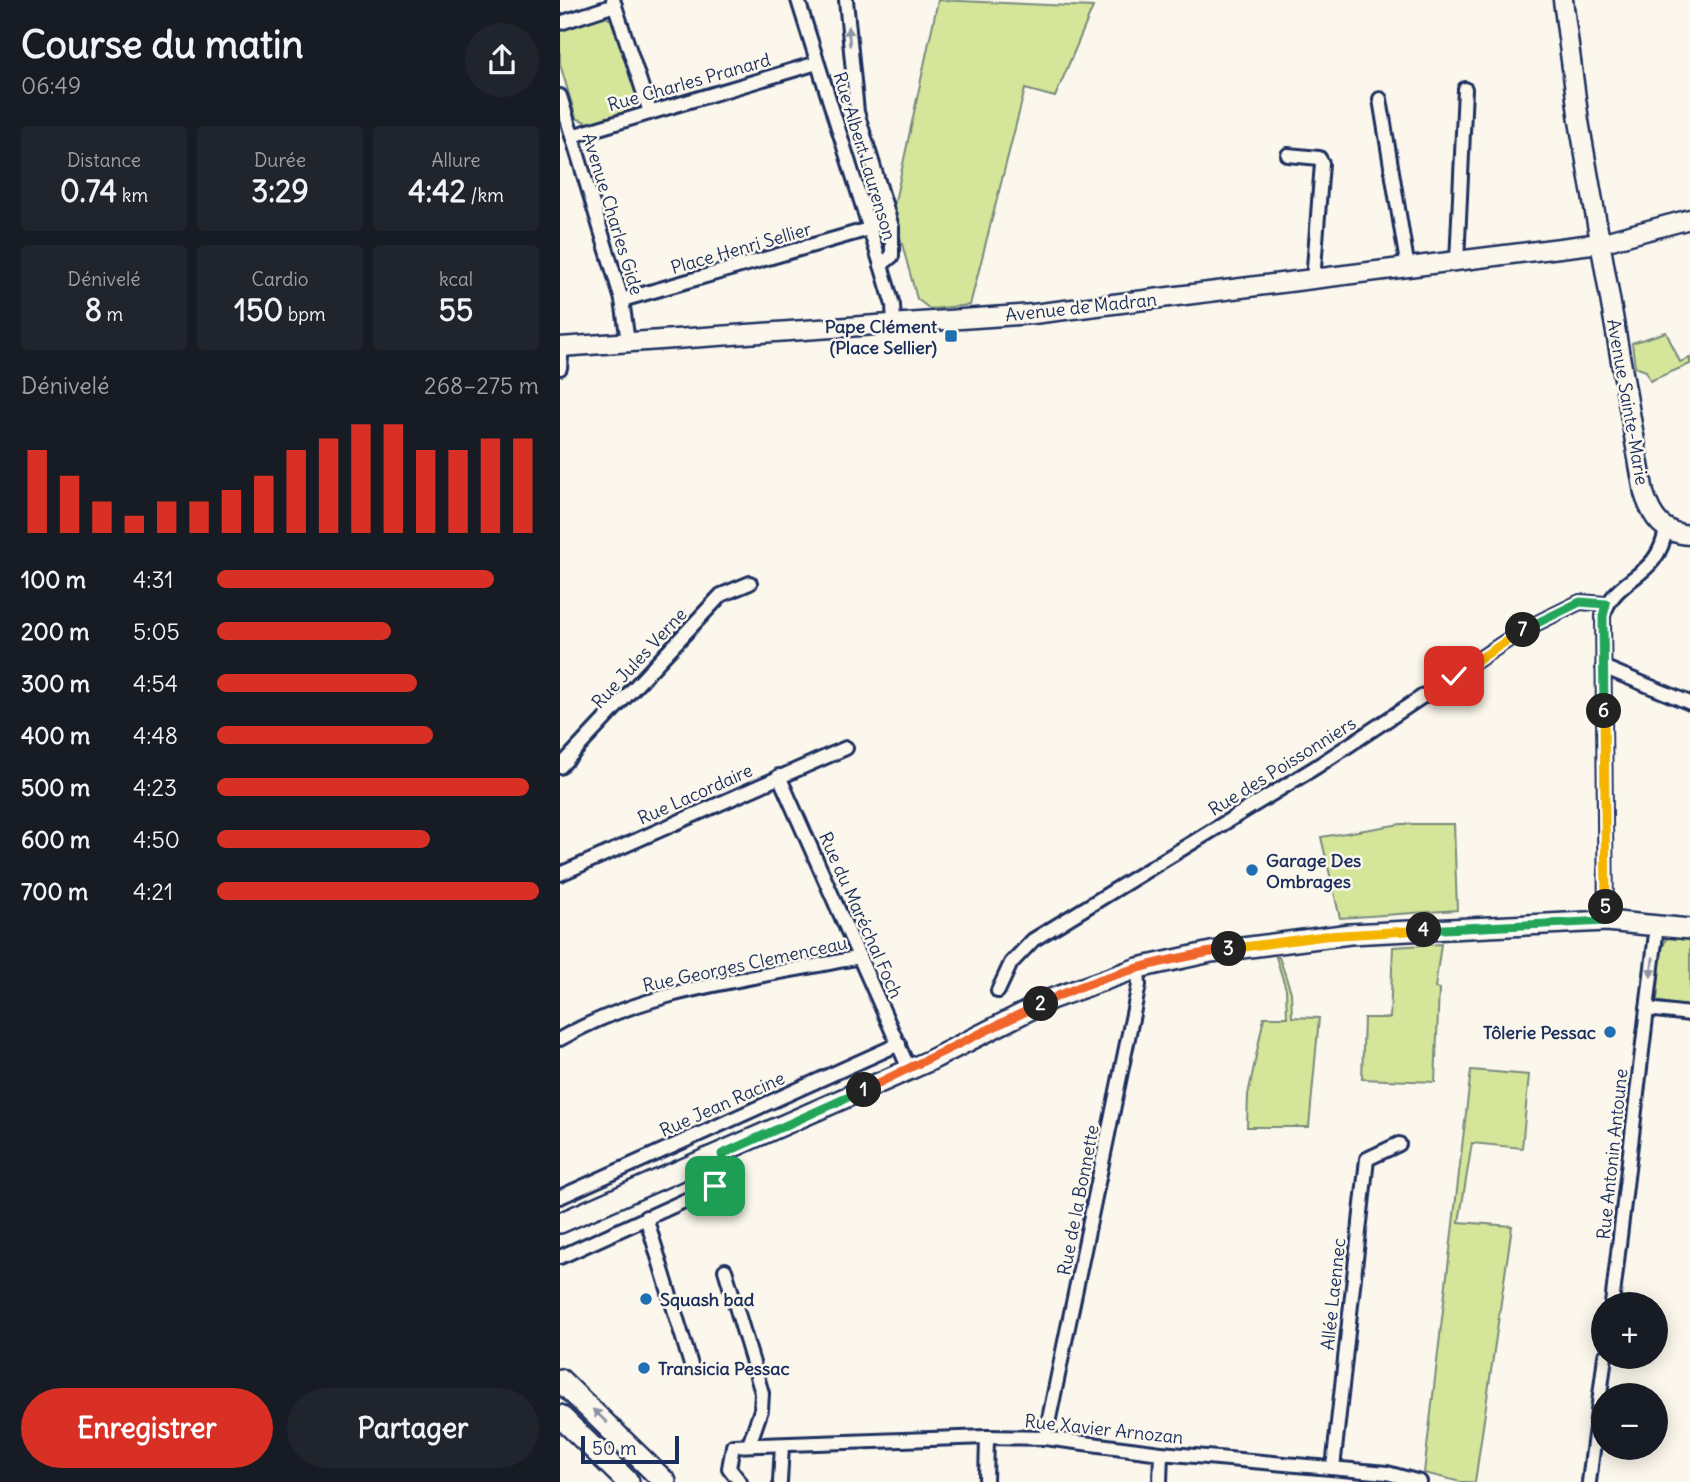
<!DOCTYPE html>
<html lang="fr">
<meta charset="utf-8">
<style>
body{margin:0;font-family:Delius,sans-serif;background:#20242c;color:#f1f3f6;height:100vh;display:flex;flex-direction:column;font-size:26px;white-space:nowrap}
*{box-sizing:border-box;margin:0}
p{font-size:23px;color:#9ea1a6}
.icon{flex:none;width:38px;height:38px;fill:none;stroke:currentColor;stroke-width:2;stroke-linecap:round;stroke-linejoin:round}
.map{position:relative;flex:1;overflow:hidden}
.drawer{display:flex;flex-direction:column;background:#171b24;width:560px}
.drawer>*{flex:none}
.buttons{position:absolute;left:1031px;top:1292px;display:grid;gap:14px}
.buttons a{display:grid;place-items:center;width:77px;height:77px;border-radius:50%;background:#171b24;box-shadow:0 4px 18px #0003;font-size:35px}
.scale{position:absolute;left:21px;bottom:18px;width:98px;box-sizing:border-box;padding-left:7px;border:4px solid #1b2f5e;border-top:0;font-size:19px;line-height:24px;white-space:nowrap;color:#1b2f5e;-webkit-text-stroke:5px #fbf7ec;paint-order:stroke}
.pin{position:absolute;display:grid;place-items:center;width:60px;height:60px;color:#fff;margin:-30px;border-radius:14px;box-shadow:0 4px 10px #0006}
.km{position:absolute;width:35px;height:35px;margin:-18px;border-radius:50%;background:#222;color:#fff;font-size:19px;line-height:35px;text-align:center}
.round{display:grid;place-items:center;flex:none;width:74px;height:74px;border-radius:37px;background:#20242c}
.summary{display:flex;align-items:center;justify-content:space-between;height:119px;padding:0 21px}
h1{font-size:38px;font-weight:700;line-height:52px}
.figures{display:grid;grid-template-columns:repeat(3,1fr);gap:10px;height:119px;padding:7px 21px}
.figures div{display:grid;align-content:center;border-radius:7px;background:#20242c;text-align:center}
.figures b{font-size:30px;font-weight:700}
.figures small{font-size:19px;font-weight:400}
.figures p{font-size:19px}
.chart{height:196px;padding:14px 21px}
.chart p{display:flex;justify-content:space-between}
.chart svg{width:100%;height:126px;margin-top:7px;stroke:#d93025;stroke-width:6}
.action{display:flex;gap:14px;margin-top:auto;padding:14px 21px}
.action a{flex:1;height:80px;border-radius:42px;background:#d93025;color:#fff;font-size:28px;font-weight:700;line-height:80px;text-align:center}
.action a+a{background:#20242c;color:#f1f3f6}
ul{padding:0 21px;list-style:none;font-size:23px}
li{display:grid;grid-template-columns:112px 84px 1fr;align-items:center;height:52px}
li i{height:18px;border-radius:9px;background:#d93025}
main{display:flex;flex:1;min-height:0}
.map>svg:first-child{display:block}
.green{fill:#d5e69a;stroke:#788a7c;stroke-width:2}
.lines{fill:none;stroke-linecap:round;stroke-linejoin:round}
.street-casing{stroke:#1b2f5e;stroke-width:18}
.secondary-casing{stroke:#1b2f5e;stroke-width:23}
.primary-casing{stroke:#1b2f5e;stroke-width:24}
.highway-casing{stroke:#1b2f5e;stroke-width:26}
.street{stroke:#fbf7ec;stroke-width:12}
.secondary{stroke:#fbf7ec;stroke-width:18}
.primary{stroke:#fbf7ec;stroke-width:19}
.highway{stroke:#fbf7ec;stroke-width:21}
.oneway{fill:#8b93a5}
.split-1-casing{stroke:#fff;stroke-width:14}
.split-2-casing{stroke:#fff;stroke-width:14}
.split-3-casing{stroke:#fff;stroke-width:14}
.split-4-casing{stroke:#fff;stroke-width:14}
.split-5-casing{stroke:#fff;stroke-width:14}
.split-6-casing{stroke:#fff;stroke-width:14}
.split-7-casing{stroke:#fff;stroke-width:14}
.split-8-casing{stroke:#fff;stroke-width:14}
.split-1{stroke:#22a559;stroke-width:9}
.split-2{stroke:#f0652b;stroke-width:9}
.split-3{stroke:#f0652b;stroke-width:9}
.split-4{stroke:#f5b400;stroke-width:9}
.split-5{stroke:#22a559;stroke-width:9}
.split-6{stroke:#f5b400;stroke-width:9}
.split-7{stroke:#22a559;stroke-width:9}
.split-8{stroke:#f5b400;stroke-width:9}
.poi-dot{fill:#1f6fb2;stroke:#fbf7ec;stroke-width:2.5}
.labels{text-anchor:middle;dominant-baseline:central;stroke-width:5;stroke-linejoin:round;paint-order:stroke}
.street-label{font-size:18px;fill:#1b2f5e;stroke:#fbf7ec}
.poi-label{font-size:18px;font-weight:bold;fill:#1b2f5e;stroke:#fbf7ec;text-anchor:start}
</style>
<main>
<section class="drawer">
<div class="summary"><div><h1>Course du matin</h1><p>06:49</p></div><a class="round"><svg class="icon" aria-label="share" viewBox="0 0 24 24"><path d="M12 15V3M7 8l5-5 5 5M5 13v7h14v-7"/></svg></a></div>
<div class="figures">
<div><p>Distance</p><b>0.74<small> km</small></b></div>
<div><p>Durée</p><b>3:29</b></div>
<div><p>Allure</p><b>4:42<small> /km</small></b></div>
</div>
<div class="figures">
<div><p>Dénivelé</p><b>8<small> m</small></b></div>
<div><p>Cardio</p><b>150<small> bpm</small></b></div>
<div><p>kcal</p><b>55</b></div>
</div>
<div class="chart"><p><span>Dénivelé</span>268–275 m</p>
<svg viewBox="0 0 160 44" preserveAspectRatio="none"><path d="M5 44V15M15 44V24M25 44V33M35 44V38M45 44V33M55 44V33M65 44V29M75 44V24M85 44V15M95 44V11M105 44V6M115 44V6M125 44V15M135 44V15M145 44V11M155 44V11"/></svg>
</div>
<ul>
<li><b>100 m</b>4:31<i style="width:86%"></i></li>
<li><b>200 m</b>5:05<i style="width:54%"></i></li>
<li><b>300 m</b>4:54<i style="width:62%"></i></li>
<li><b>400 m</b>4:48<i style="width:67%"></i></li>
<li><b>500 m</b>4:23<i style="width:97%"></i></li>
<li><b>600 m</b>4:50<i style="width:66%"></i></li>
<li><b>700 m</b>4:21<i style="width:100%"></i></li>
</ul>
<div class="action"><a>Enregistrer</a><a>Partager</a></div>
</section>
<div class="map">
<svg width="1130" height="1482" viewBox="0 0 1130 1482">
<rect width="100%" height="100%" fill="#fbf7ec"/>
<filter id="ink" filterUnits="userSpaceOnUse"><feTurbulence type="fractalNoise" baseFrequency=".0143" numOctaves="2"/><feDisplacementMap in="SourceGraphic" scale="14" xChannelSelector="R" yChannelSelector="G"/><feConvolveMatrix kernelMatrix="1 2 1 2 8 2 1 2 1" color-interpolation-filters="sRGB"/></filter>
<g filter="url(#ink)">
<g class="green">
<polygon points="378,0 533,7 495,97 465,89 410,305 370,309 357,299 333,211"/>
<polygon points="43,16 56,22 79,99 73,111 30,124 16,118 0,64 0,30"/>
<polygon points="1106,332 1120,362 1130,358 1130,364 1090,381 1086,371 1075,367 1072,343"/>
<polygon points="841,824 894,824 897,910 780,918 761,837"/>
<polygon points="1109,934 1130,937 1130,1008 1097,1001 1101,950"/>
<polygon points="881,944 875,988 879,989 875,1082 802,1079 804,1018 830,1018 833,947"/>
<polygon points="716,957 719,957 731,992 732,1017 759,1018 749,1127 687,1127 688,1095 704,1017 727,1017 726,989"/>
<polygon points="911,1070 969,1075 962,1148 912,1143 899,1222 952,1226 915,1482 901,1482 864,1473"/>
</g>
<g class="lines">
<defs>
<g id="street">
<polyline points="53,0 90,112"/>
<polyline points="238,0 321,265 333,305 334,324"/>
<polyline points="286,0 297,112 332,227 332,256 321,265"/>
<polyline points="0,23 55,5"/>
<polyline points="0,96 62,300 68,342"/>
<polyline points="820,99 848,269"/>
<polyline points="12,136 257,63"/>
<polyline points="728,155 759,158 762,163 753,281"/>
<polyline points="897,262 905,89"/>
<polyline points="62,300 309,229 320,223 326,206"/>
<polyline points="0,368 2,347"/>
<polyline points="1043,667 1130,703"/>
<polyline points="0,767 161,595 190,583"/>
<polyline points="219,776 349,1069"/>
<polyline points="0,874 286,748"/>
<path d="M1046,921l-3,-305c13,-42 56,-36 63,-88"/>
<polyline points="438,991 451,963 473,940 756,767 963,630 1020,602 1046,604"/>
<polyline points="1087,1009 1130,1014"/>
<path d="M0,1039c90,-52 200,-61 300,-82"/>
<polyline points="0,1197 339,1044"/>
<polyline points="86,1217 131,1365"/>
<polyline points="0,1257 164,1183 168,1177 162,1154"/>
<polyline points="165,1270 202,1393 201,1410 189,1445"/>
<polyline points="1052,1304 1097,925"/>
<polyline points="485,1438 579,985 578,968"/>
<polyline points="773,1468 807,1159 839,1144"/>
<polyline points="180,1482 169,1468 173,1446 427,1437 485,1438 601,1453 827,1473 860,1482"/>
<polyline points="220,1482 222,1445"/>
<polyline points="426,1482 427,1437"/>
<polyline points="600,1482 601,1453"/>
<polyline points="1029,1482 1045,1356"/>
</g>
<g id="secondary">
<path d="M1003,0l16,121 65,372c8,25 18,40 46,42"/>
<polyline points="0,347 473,314 1040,243 1130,219"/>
</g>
<polyline id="primary" points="0,1223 369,1061 491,999 578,968 651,952 790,934 1046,921 1130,929"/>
<g id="highway">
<polyline points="0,1380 105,1482"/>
<polyline points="0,1416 68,1482"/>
</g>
</defs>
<use href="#street" class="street-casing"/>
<use href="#secondary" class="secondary-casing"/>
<use href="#primary" class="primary-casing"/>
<use href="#highway" class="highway-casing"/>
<use href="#street" class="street"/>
<use href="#secondary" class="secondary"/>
<use href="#primary" class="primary"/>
<use href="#highway" class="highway"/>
</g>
<defs><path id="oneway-solid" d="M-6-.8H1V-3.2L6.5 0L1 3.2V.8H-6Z" transform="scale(1.75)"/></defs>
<g class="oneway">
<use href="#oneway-solid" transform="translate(289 36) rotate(-95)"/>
<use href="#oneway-solid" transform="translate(1092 967) rotate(97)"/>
<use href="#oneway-solid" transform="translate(40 1416) rotate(-137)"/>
</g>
</g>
<g class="lines" filter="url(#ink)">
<defs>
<polyline id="split-1" points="155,1186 168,1177 162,1154 304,1090"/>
<polyline id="split-2" points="304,1090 481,1004"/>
<path id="split-3" d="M481,1004c58,-29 124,-45 188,-55"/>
<polyline id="split-4" points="669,949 765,936 864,930"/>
<polyline id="split-5" points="864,930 1046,921 1046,907"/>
<polyline id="split-6" points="1044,711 1046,907"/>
<polyline id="split-7" points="963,630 1020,602 1046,604 1043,616 1044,711"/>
<polyline id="split-8" points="894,676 963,630"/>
</defs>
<use href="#split-1" class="split-1-casing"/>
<use href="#split-2" class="split-2-casing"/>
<use href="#split-3" class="split-3-casing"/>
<use href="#split-4" class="split-4-casing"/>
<use href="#split-5" class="split-5-casing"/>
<use href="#split-6" class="split-6-casing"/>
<use href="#split-7" class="split-7-casing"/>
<use href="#split-8" class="split-8-casing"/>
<use href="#split-1" class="split-1"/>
<use href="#split-2" class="split-2"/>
<use href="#split-3" class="split-3"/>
<use href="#split-4" class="split-4"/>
<use href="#split-5" class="split-5"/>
<use href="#split-6" class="split-6"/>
<use href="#split-7" class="split-7"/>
<use href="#split-8" class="split-8"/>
</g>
<g class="poi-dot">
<rect x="384" y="329" width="14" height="14" rx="3.5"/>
<circle cx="692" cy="870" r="7"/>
<circle cx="1050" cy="1032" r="7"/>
<circle cx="86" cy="1299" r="7"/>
<circle cx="84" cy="1368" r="7"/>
</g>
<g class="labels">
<g class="street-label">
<text transform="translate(129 82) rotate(-16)">Rue Charles Pranard</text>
<text transform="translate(305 156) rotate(73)">Rue Albert Laurenson</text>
<text transform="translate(53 214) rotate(73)">Avenue Charles Gide</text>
<text transform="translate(181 248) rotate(-16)">Place Henri Sellier</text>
<text transform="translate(521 307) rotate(-6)">Avenue de Madran</text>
<text transform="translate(1068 402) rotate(80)">Avenue Sainte-Marie</text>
<text transform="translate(79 658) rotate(-47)">Rue Jules Verne</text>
<text transform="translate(722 766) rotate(-32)">Rue des Poissonniers</text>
<text transform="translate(135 794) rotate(-24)">Rue Lacordaire</text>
<text transform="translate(301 915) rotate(66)">Rue du Maréchal Foch</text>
<text transform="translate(185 964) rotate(-12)">Rue Georges Clemenceau</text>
<text transform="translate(162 1104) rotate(-24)">Rue Jean Racine</text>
<text transform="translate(1052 1154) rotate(-84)">Rue Antonin Antoune</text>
<text transform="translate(518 1200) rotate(-79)">Rue de la Bonnette</text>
<text transform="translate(773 1294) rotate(-84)">Allée Laennec</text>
<text transform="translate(544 1429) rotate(6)">Rue Xavier Arnozan</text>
</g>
<g class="poi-label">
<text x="377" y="326" text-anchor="end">Pape Clément<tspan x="377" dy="21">(Place Sellier)</tspan></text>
<text x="706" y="860">Garage Des<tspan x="706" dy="21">Ombrages</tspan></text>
<text x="1036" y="1032" text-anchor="end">Tôlerie Pessac</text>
<text x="100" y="1299">Squash bad</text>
<text x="98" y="1368">Transicia Pessac</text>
</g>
</g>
</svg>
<div class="buttons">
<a>+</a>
<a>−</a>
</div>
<div class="scale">50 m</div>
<div class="pin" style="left:155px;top:1186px;background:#1e9e55"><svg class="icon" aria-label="arrive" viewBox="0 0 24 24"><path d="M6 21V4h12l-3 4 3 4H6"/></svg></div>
<div class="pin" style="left:894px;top:676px;background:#d93025"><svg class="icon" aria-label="check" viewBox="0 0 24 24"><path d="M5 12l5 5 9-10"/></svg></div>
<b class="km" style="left:304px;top:1090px">1</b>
<b class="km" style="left:481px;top:1004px">2</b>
<b class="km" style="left:669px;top:949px">3</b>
<b class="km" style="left:864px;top:930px">4</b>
<b class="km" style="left:1046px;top:907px">5</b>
<b class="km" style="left:1044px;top:711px">6</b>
<b class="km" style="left:963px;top:630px">7</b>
</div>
</main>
